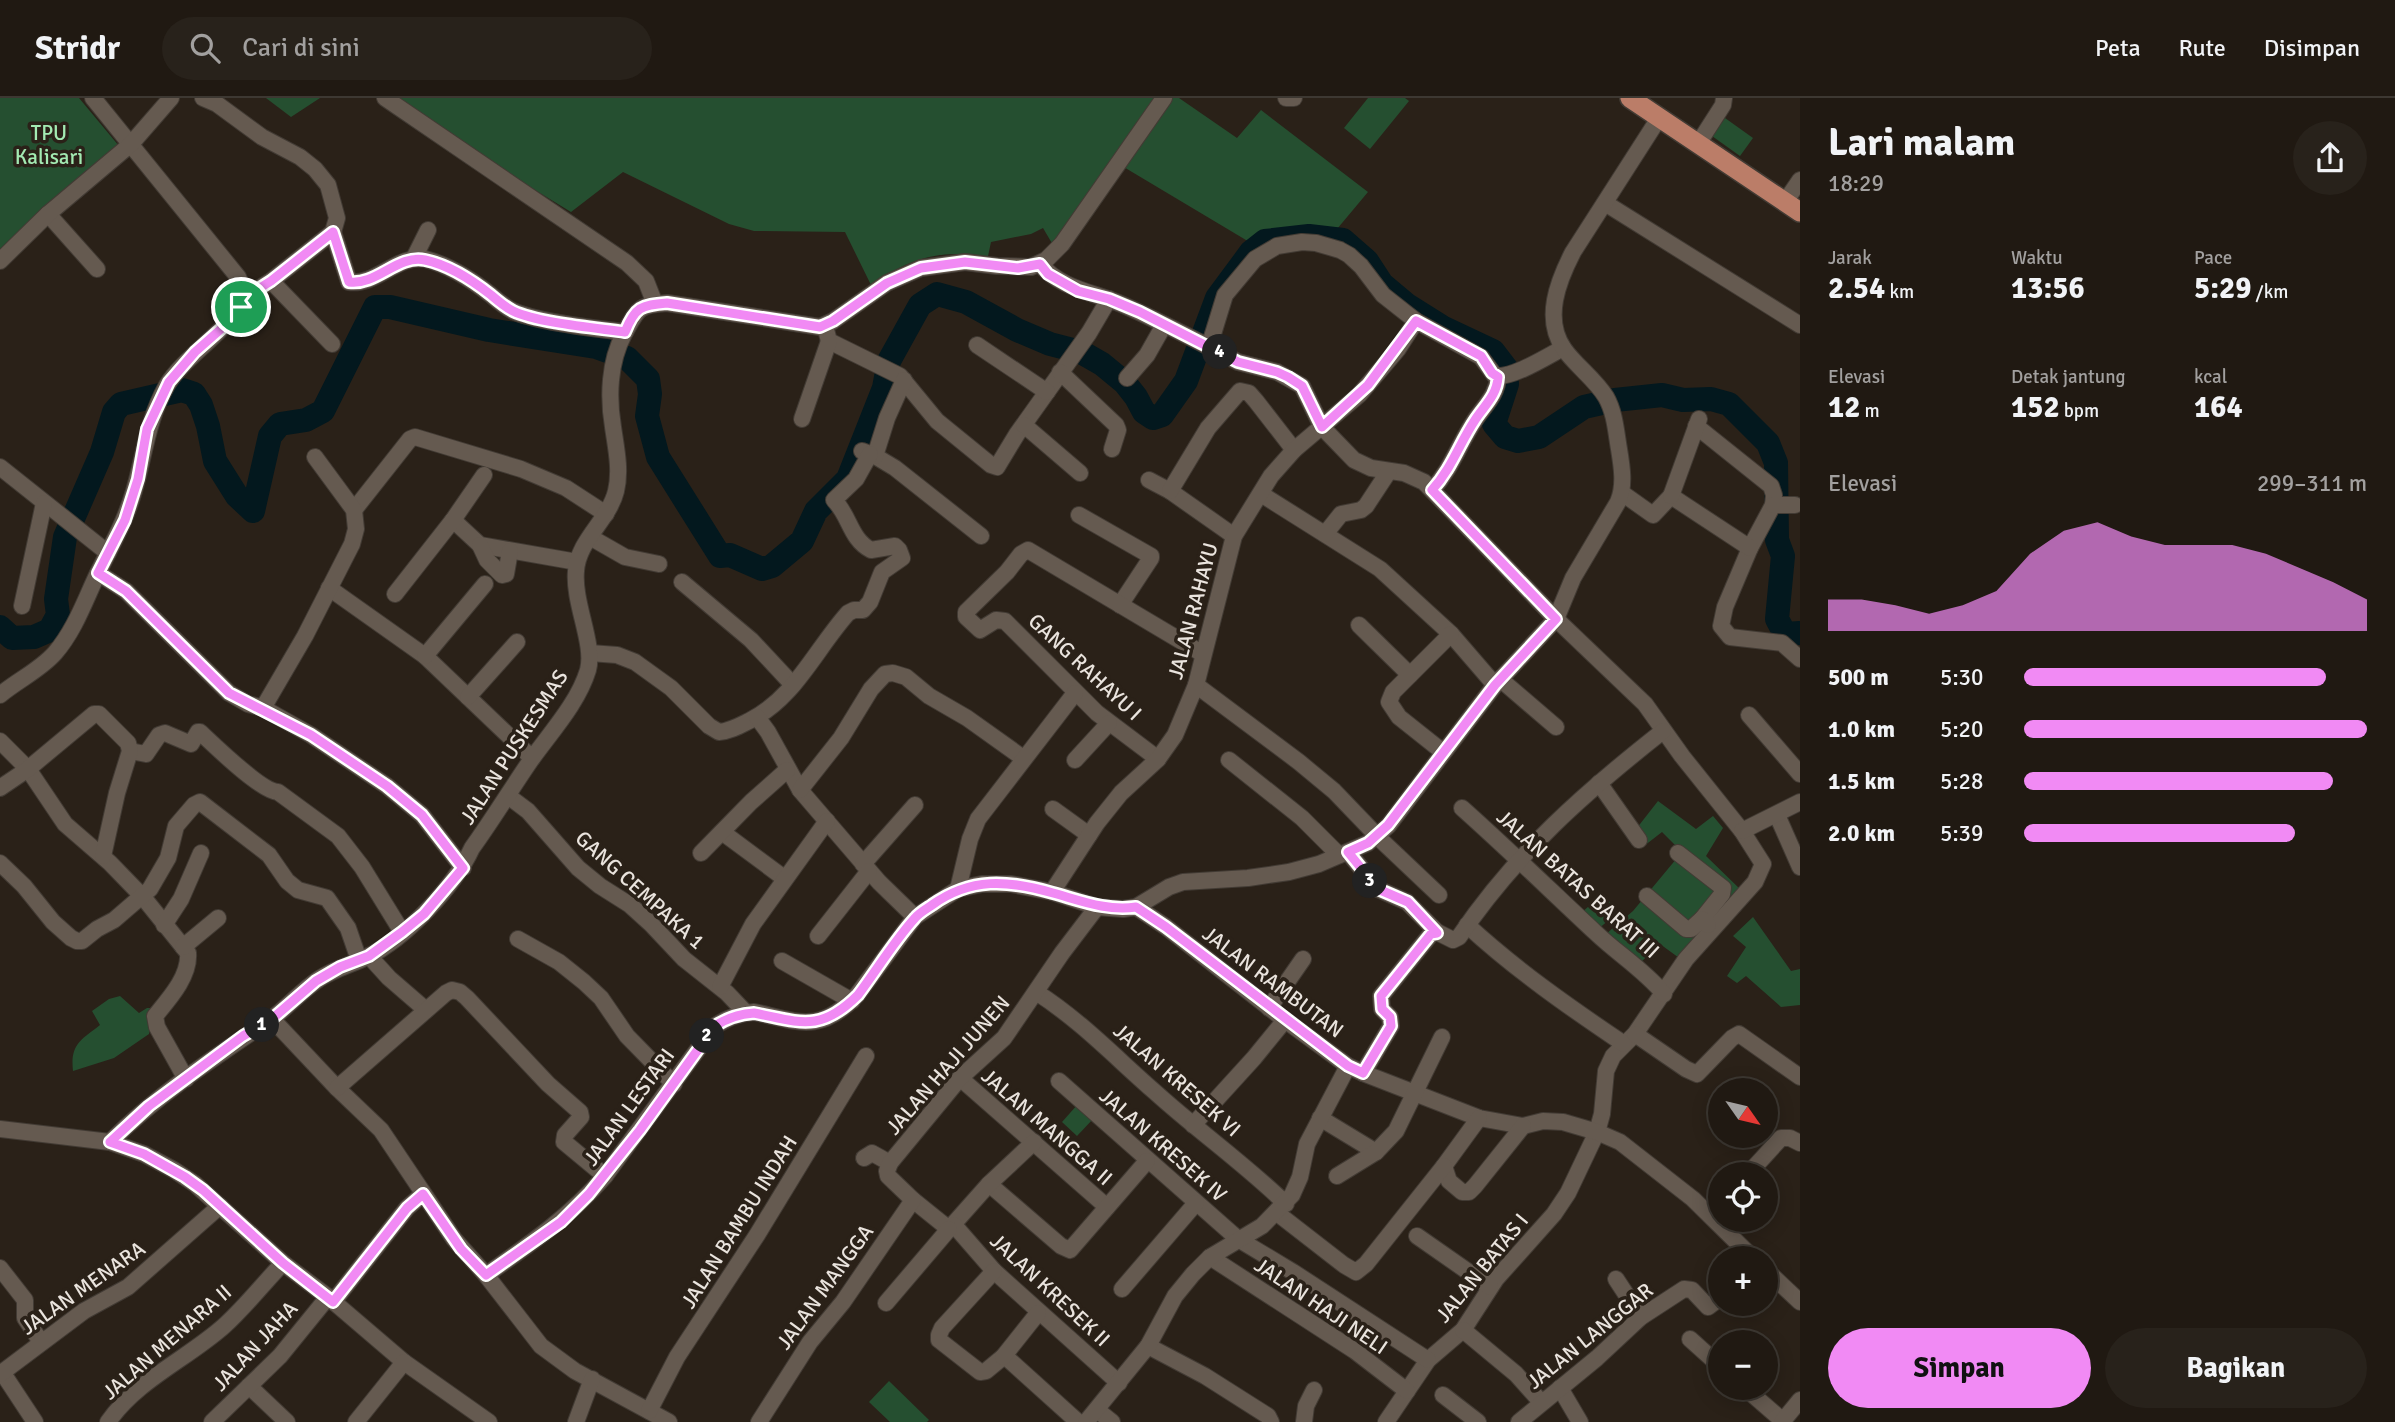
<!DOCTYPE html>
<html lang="id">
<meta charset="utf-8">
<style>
body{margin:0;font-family:Signika,sans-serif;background:#28221b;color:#f1f3f6;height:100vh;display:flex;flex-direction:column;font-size:26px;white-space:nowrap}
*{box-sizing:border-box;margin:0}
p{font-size:23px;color:#a2a09f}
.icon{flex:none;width:38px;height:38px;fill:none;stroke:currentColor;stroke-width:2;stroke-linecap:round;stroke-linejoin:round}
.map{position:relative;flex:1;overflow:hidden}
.drawer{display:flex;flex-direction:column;background:#201912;width:595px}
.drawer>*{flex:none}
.needle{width:46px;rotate:124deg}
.controls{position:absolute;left:1708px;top:980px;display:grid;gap:14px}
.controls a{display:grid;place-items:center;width:70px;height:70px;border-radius:50%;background:#201912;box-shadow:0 4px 18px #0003,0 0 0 2px #3d3832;font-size:35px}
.pin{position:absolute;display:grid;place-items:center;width:60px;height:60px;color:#fff;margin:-30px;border:4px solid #fff;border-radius:50%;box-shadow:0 2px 7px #0007}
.km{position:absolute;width:35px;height:35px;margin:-18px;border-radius:50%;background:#222;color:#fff;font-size:19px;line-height:35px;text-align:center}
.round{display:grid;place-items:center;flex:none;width:74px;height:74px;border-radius:37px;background:#28221b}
.summary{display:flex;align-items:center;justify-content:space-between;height:119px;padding:0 28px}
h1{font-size:38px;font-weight:700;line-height:52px}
.stats{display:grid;grid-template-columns:repeat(3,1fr);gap:10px;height:119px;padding:7px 28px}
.stats div{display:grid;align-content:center}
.stats b{font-size:30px;font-weight:700}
.stats small{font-size:19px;font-weight:400}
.stats p{font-size:19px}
.chart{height:196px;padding:14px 28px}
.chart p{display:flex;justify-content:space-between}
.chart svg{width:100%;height:126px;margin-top:7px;fill:#f18af4;opacity:.7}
.button{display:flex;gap:14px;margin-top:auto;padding:14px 28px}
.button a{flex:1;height:80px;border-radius:42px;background:#f18af4;color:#111;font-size:28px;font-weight:700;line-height:80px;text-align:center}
.button a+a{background:#28221b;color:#f1f3f6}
ul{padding:0 28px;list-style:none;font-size:23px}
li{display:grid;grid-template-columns:112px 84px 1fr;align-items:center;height:52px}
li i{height:18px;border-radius:9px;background:#f18af4}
header{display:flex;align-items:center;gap:42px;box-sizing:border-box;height:98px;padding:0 35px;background:#201912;border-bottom:2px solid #3d3832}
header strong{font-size:33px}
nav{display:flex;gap:38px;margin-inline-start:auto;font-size:24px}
.search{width:490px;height:63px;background:#28221b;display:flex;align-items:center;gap:18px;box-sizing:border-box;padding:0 24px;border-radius:38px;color:#a2a09f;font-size:26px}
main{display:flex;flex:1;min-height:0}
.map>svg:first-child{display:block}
.green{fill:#254f30}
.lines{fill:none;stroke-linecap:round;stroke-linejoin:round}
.river{stroke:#03181e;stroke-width:24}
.minor-casing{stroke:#423b34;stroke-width:18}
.major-casing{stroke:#423b34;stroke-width:22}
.minor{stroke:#655a50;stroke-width:16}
.major{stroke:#bb7d68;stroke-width:19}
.route-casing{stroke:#fff;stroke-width:14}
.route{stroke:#f18af4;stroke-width:9}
.labels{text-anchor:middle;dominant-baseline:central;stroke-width:7;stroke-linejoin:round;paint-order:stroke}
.park-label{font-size:21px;fill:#a3eab2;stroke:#2a2118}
.street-label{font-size:21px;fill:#eae4de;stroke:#2a2118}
</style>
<header>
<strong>Stridr</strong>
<div class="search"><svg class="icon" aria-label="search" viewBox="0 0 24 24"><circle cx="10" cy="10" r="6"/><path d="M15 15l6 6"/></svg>Cari di sini</div>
<nav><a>Peta</a><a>Rute</a><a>Disimpan</a></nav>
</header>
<main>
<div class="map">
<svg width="1800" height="1324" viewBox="0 0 1800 1324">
<rect width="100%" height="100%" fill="#2a2118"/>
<g class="green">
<polygon points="0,0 79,0 119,48 0,155"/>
<polygon points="266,0 320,0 291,19"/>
<path d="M385,0h794l58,40 24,-28 107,82 -36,43 -48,-1 -28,12 -139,-83 -64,82 -10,-17 -12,6 -40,8 -4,19c-8,-2 -18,-6 -27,-7 -34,-1 -62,12 -89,31l-26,-53 -91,-1 -25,-7 -106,-52 -52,40z"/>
<polygon points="1368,0 1405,0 1409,3 1370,51 1344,30"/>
<polygon points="1725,20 1753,40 1740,58 1712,38"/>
<polygon points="1658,703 1696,731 1713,718 1723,730 1706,758 1742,793 1686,865 1660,846 1641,864 1606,836 1633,813 1682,754 1662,734 1644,748 1633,735"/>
<polygon points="1603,796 1618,814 1596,833 1581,815"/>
<polygon points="1753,819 1791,873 1800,871 1800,907 1781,909 1746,878 1737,885 1727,878 1746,849 1733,838"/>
<path d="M120,898l19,17 8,-5h7l-5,26 -35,24 -41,13c-3,-27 8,-31 27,-46l-8,-14 17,-12z"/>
<polygon points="1078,1006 1094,1020 1077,1038 1062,1024"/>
<polygon points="889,1283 929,1322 927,1324 890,1324 869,1304"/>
</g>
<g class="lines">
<polyline class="river" points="0,529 12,540 34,539 50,532 58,517 56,501 65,439 102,354 114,314 121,306 182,292 194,296 201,307 208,328 215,363 237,398 253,413 270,338 280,326 306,322 323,313 375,209 390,209 489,232 596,249 627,260 648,281 650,296 647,318 658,359 720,458 730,457 762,471 772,468 802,443 816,413 848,381 884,290 889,263 920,207 937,196 966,204 1017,232 1050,246 1081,254 1102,266 1125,285 1136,299 1144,314 1153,320 1162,317 1186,283 1217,200 1251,154 1265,143 1309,138 1343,142 1367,163 1382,186 1407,207 1442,229 1493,253 1506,270 1507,286 1494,326 1505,339 1518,343 1539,339 1584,309 1615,302 1662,297 1683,302 1711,301 1729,306 1768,345 1776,365 1777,442 1783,458 1777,521 1785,536 1800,535"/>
<defs>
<g id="minor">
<polyline points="93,0 238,179 244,193 244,200"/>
<polyline points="203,0 217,6 262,39 300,59 315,71 328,87 337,120 333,134 271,183 244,200"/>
<polyline points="385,0 627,165 646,183 655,206"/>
<polyline points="1286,0 1294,0"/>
<polyline points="1698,46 1723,7 1724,0"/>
<polyline points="1785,104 1800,82"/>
<polyline points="1605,105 1800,227"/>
<polyline points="48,116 97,171"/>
<path d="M333,134l16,50c27,4 49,-28 76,-23 24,6 47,21 66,36 7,6 14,12 22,16 24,11 85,18 112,21"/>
<polyline points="414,160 428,132"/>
<polyline points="0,163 48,116 131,46 171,0"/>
<path d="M1040,166c21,25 53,28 81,40 30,13 59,28 88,43l16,-52 30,-36 22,-13 25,-4 14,1 24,7 9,5 12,11 22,29 33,26 65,36 14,19c18,2 51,-19 68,-28"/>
<polyline points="271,183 332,246"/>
<polyline points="825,228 829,243 900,278 937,323 991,367 997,369 1017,336 1089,235 1109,201"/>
<polyline points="977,247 1047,294"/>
<polyline points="1209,249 1238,264 1277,274 1302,288 1322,329 1354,362 1371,370 1404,375 1424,384 1556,521 1645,606 1682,658 1742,733 1763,766 1755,784 1686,861 1635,936 1613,958 1606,973 1602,1016 1597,1034 1568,1095 1554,1116 1496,1181 1463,1232 1428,1262 1386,1324"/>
<polyline points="1060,274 1116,327 1118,332 1112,351"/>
<polyline points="1127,280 1147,257 1164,227"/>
<polyline points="802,321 829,243"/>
<polyline points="1024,327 1080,375"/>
<polyline points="1696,328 1771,388 1774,397 1773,407 1750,450 1725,509 1721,528 1730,539 1782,545 1800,561"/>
<polyline points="862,353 875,358 895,370 981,438"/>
<polyline points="875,358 887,320 904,282"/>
<polyline points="0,369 108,455"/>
<polyline points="1149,382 1170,393 1234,438"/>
<path d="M1432,392c20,-22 27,-46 43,-70 10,-15 22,-25 23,-43"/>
<polyline points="1170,393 1208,330 1240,293 1249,295 1256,303 1294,352"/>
<polyline points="1622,395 1653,417 1671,398 1750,450"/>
<polyline points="1261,396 1380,471 1451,536 1495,587"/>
<polyline points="1671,398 1699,321"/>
<polyline points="1773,407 1795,407"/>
<polyline points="354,412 410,341 415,339 521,371 566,390 606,416"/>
<polyline points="1079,417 1151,458 1151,460 1120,507"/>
<polyline points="453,422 480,447 577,464"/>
<polyline points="1325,436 1341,416 1361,412 1366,408 1389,373"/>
<polyline points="590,439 625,459 659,466"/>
<polyline points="480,447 487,462 502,477 506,476 510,453"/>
<polyline points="98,475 126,493 229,595 248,606 263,610 311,637 387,688 422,717 463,770"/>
<polyline points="682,484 751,542 793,587"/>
<polyline points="329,490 425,558 532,660"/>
<polyline points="395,496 453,422 484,377"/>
<polyline points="22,508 44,405"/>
<polyline points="1359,527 1410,577"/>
<path d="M590,555l27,2 18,7 36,26 38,38 10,6c11,-1 20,-6 30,-11 46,-23 66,-71 99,-108l6,-3h9l7,-8 12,-30 20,-14 -3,-8 -4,-4 -24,4c-21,-11 -21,-34 -37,-50l22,-21 14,-25"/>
<polyline points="425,558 485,486"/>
<polyline points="1500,581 1556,629"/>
<polyline points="1196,587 1299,664 1334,693 1383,744 1439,797"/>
<path d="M0,597c18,-15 40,-25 55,-42 20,-23 30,-53 43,-80 14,-29 27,-51 36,-82 11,-38 13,-70 33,-106 17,-29 70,-61 77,-87"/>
<polyline points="468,599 517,544"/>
<polyline points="263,610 305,538 352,446 356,431 354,412 315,359"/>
<polyline points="1749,617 1800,676"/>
<polyline points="757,619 768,634 800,692 879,784 915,819"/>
<path d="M0,643l28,28 37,55 45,39 33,34 45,56c2,23 -19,46 -33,63l2,11 29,52"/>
<path d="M130,653l16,3 13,-19 6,-2 26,11 7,-12h2c15,14 61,59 78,60l60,44 24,31 40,65"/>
<polyline points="1443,654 1399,619 1389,604 1393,594 1451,536"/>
<polyline points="1158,661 1097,615 1005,523 996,522 980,532 966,519 966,514 1007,474 1021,456 1028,452 1203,556"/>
<polyline points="1075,662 1109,625"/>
<polyline points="1229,662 1302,720 1339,757"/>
<polyline points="1599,685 1639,742"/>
<polyline points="0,690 28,671 94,616 99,616 128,645 130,653 117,695 103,758"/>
<polyline points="800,692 841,640 871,591 885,576 893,575 906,579 929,598 967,620 1023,660"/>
<polyline points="508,698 528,713 578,770 600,788 630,807 651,826 684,861 727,895 746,915"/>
<path d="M1462,710c46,41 89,83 134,125 22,21 48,37 68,61"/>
<polyline points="1053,711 1089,737"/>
<polyline points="1777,717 1800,769"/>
<polyline points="1742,733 1800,704"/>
<polyline points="722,734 784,780"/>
<polyline points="1348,754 1378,791 1407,804 1437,834"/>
<polyline points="701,755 751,704 787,672"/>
<polyline points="1678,755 1723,790 1722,796 1702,821"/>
<polyline points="0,765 24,788 53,824 71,840 77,843 82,843 97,831 114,822 150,791 168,760 176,728 194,707 200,704 269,757 287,783 298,792 327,800 348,830 359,862"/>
<polyline points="863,766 915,707"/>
<polyline points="958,791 970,741 978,721 1075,595"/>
<polyline points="1052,794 1097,725 1121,695 1158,661 1175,637 1196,587 1234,438 1271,378 1294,352 1359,297 1398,251 1416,223"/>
<polyline points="1647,798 1686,831 1691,831 1702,821 1708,827"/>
<polyline points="1136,809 1166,829 1285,922 1348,968 1363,975 1479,1020 1523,1028 1543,1023 1563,1024 1597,1034 1620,1044 1693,1101 1753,1160"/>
<polyline points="164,827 181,801 201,755"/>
<path d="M1467,827c49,45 102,82 157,119"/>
<polyline points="818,838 869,773"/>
<polyline points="518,841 559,864 584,884 601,900 627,938 674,986"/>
<polyline points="183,849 218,820"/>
<polyline points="369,858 389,880 426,912"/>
<polyline points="782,863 852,903"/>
<polyline points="720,889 753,826 827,723"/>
<path d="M1036,894c44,28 80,66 119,100 43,39 90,72 131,112"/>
<polyline points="1269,910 1303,861"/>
<polyline points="272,921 337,990 381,1032 454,1141 486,1177 541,1248 575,1273 669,1324"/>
<polyline points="1635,936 1686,971 1697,976 1732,940 1739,936 1800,979"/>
<path d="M1363,975l28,-47 -1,-9 -8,-8 -1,-13 50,-62 6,-2 16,8 6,-3c57,-84 125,-144 204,-206"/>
<polyline points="960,980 1107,1109"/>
<polyline points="1059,983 1238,1141 1293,1174 1428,1262"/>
<polyline points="337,990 446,895 452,892 460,894 467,900 548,986 580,1014 581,1019 565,1037 564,1044 605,1078"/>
<polyline points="1320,1020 1376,1054"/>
<polyline points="1479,1020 1444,1068 1449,1083 1462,1094 1469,1094 1475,1088 1523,1028"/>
<polyline points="1193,1027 1254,960 1285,922"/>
<path d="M0,1031l110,13c47,-47 105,-85 160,-122 17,-12 31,-29 49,-41 15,-10 31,-14 48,-22 39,-19 87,-70 105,-109 21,-29 39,-59 59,-88 20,-28 47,-57 57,-90 7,-26 -15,-67 -12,-99 2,-31 33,-51 40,-80 5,-21 0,-43 -3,-64 -5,-30 -4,-65 11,-93 14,-25 13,-29 43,-31l153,24 13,-6 54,-38 34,-15 44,-6 32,4 34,1 15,-7 16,-16 102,-146"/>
<polyline points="110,1044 144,1056 174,1072 195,1086 283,1165 328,1199 404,1264 489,1324"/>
<polyline points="864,1060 872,1055 890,1065"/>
<polyline points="1748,1076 1781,1040 1790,1040 1800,1045"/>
<polyline points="1337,1078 1376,1054 1396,1033 1442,939"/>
<polyline points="989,1086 1061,1148 1070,1152 1147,1063"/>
<polyline points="913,1102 949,1131 989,1086 1034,1044"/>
<polyline points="1277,1115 1344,1167 1356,1174 1366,1166 1444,1068"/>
<polyline points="954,1127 994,1173 1119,1285"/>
<polyline points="1417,1138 1490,1189"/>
<polyline points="1210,1159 1355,1253 1407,1293"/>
<polyline points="0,1170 25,1202 25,1220 41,1244"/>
<polyline points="1766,1172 1800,1204"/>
<polyline points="994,1173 942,1230 939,1237 939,1242 980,1274 986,1273 1003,1259 1007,1260 1078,1324"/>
<path d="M486,1177c44,-31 83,-58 119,-99l110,-150c12,-8 24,-13 39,-14 45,10 66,22 103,-17l58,-78 43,-28 24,-5h29l41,8 45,15 26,2 13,-2 33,-20 14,-5 65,-4 41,-6 30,-8 49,-21 20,-17 107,-141 61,-66 17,-41 45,-76c7,-16 4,-35 1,-53 -3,-17 -4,-36 -13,-52 -11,-18 -30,-31 -42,-48 -21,-30 -6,-68 9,-97l86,-134"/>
<polyline points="1616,1181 1641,1219"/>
<polyline points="1122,1191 1196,1105"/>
<polyline points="333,1204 407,1110 423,1096"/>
<polyline points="886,1205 949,1131"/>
<polyline points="1463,1232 1516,1276 1541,1304"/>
<polyline points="1690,1241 1720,1268"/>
<polyline points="1148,1248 1205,1278 1268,1318 1271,1324"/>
<polyline points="1003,1259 1038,1215"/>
<polyline points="2,1274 35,1324"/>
<polyline points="0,1276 84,1213 128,1189 220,1108"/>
<polyline points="249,1288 287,1324"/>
<polyline points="1560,1290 1580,1324"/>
<polyline points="1745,1290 1783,1323"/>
<polyline points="1443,1297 1478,1324"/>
<polyline points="1097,1312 1112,1324"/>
<polyline points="649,1313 677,1259 757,1137 866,958"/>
<path d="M108,1324c29,-42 79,-63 116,-96 21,-19 39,-42 59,-63"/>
<polyline points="212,1324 280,1258 328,1199"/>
<polyline points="356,1324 404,1264"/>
<polyline points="576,1324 592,1281"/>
<polyline points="759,1324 810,1244 843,1204 913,1102 888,1078 887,1073 890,1065 960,980 1004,940 1062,855 1097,809"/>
<polyline points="1086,1324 1148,1248 1175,1198 1193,1176 1210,1159 1262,1128 1292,1097 1300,1079 1307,1046 1348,968"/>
<polyline points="1304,1324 1306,1308 1314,1292"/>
<polyline points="1519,1324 1597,1260 1641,1219 1684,1191 1692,1192 1708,1209 1720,1200"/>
<polyline points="1782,1324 1800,1302"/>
</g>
<polyline id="major" points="1630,0 1800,114"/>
</defs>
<use href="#minor" class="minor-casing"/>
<use href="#major" class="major-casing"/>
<use href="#minor" class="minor"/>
<use href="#major" class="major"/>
</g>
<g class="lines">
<defs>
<path id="route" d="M333,134l16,50c27,4 49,-28 76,-22 24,5 47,20 66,35 7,6 14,12 22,16 25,12 84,17 112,21 10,-25 16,-27 42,-29l153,24 13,-6 54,-38 34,-15 44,-6 53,6 22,-4 8,10 30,17 31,8 31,13 98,50 39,10 11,5 14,9 20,41 46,-42 48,-64 65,35 11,17 6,4c-1,18 -13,28 -23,43 -16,24 -23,48 -43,70l124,129 -61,66 -107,140 -20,18 -20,9 30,37 30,13 29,31 -6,1 -50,62 1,13 8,8 1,9 -28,47 -15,-7 -182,-139 -30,-20c-30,4 -54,-6 -83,-14 -45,-13 -82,-16 -121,12 -6,4 -13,8 -17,13 -20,22 -39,53 -57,77 -38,38 -58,27 -104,18 -15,1 -27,5 -39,13l-75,104 -51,64 -28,28 -75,53 -25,-26 -38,-55 -16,14 -74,94 -50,-39 -80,-73 -18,-13 -41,-23 -34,-12 39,-36 94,-70 29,-17 44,-38 24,-14 29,-11 33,-24 22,-18 39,-46 -41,-53 -35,-29 -76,-51 -82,-42 -103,-102 -28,-18 27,-53 13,-41 9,-50 22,-47 26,-30 35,-31 11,-14 3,-9 27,-17z"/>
</defs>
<use href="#route" class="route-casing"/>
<use href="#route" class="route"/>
</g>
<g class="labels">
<g class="park-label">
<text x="49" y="35">TPU<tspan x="49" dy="24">Kalisari</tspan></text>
</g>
<g class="street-label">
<text transform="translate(1193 513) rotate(-75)">JALAN RAHAYU</text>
<text transform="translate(1085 569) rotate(43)">GANG RAHAYU I</text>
<text transform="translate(514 649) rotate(-57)">JALAN PUSKESMAS</text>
<text transform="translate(1578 786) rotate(42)">JALAN BATAS BARAT III</text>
<text transform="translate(640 792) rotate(42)">GANG CEMPAKA 1</text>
<text transform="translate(1273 884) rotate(37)">JALAN RAMBUTAN</text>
<text transform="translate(948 967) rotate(-49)">JALAN HAJI JUNEN</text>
<text transform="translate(1177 982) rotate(41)">JALAN KRESEK VI</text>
<text transform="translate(629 1009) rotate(-54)">JALAN LESTARI</text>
<text transform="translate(1047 1029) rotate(41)">JALAN MANGGA II</text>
<text transform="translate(1163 1047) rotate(41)">JALAN KRESEK IV</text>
<text transform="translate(739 1124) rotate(-58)">JALAN BAMBU INDAH</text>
<text transform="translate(1482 1170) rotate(-51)">JALAN BATAS I</text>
<text transform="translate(825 1189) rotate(-54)">JALAN MANGGA</text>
<text transform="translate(83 1190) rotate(-35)">JALAN MENARA</text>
<text transform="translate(1050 1192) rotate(43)">JALAN KRESEK II</text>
<text transform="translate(1321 1208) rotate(34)">JALAN HAJI NELI</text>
<text transform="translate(1590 1238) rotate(-39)">JALAN LANGGAR</text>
<text transform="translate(167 1244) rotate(-41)">JALAN MENARA II</text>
<text transform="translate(255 1248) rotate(-47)">JALAN JAHA</text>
</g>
</g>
</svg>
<div class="controls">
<a><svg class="needle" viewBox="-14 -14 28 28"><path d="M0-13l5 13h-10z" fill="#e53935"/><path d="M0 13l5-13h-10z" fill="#a2a09f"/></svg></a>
<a><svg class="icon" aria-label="locate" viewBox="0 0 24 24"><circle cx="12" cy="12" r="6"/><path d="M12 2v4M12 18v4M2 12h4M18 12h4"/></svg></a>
<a>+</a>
<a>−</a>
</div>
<div class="pin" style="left:241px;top:209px;background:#1e9e55"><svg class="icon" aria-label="arrive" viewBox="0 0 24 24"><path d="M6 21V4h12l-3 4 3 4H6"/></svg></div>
<b class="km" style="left:262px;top:927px">1</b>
<b class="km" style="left:707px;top:938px">2</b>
<b class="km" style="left:1370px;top:783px">3</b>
<b class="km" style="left:1220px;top:254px">4</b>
</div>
<section class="drawer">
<div class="summary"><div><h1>Lari malam</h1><p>18:29</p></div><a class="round"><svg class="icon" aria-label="share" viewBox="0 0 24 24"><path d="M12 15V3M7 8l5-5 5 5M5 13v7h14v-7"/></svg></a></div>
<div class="stats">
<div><p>Jarak</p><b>2.54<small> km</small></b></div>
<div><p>Waktu</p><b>13:56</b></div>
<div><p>Pace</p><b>5:29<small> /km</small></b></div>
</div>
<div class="stats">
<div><p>Elevasi</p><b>12<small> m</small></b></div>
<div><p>Detak jantung</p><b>152<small> bpm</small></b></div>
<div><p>kcal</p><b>164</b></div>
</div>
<div class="chart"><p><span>Elevasi</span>299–311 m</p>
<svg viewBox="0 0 160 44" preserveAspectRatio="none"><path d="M0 44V33L10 33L20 35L30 38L40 35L50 30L60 17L70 9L80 6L90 11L100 14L110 14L120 14L130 17L140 22L150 27L160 33V44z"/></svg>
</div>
<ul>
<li><b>500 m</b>5:30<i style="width:88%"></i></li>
<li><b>1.0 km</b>5:20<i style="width:100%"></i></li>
<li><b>1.5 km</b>5:28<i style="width:90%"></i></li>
<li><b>2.0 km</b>5:39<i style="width:79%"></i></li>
</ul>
<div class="button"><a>Simpan</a><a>Bagikan</a></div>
</section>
</main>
